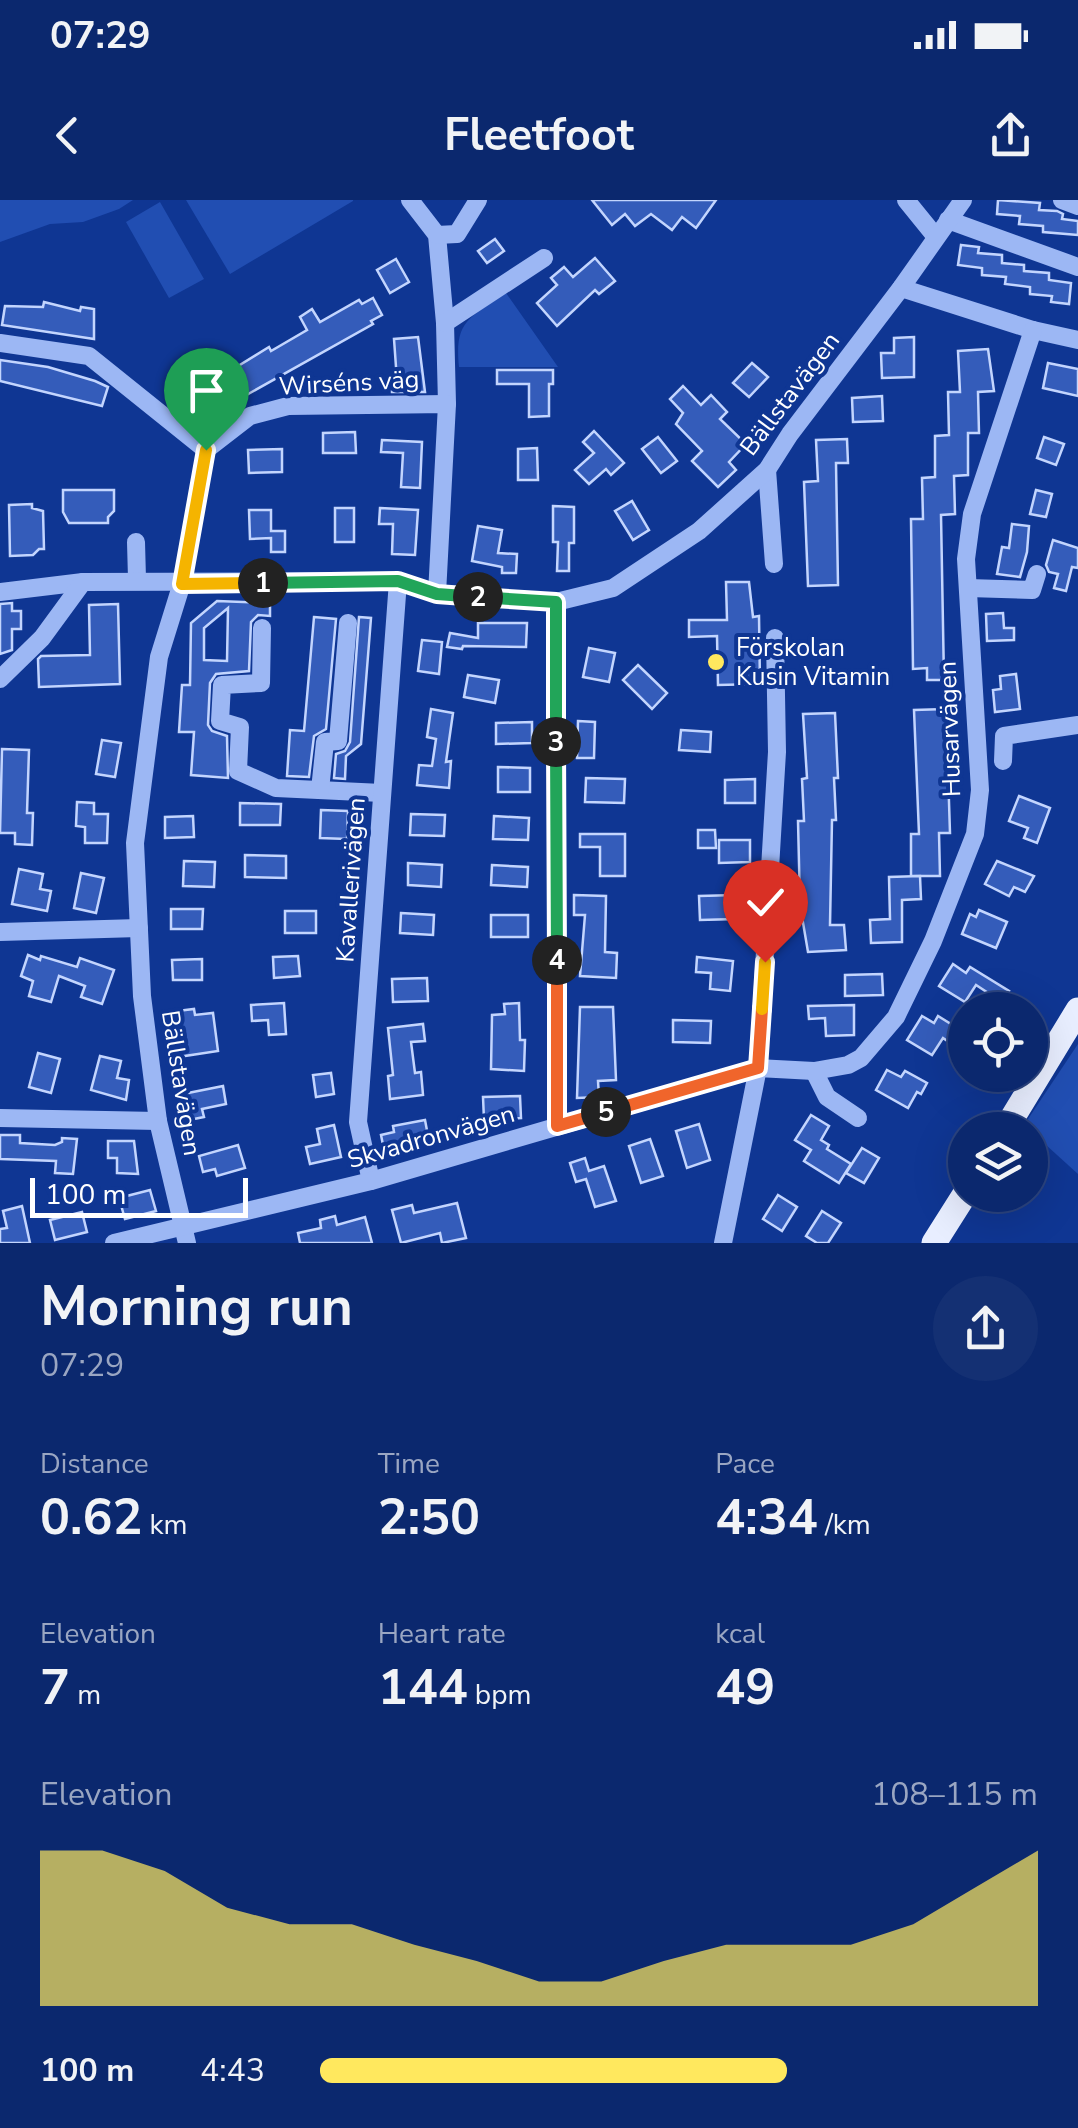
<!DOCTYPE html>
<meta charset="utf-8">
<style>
body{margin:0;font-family:"Nunito Sans",sans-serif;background:#143073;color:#f1f3f6;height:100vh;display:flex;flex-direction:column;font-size:38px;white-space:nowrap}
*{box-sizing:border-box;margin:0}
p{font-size:32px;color:#9aa6c2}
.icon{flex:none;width:55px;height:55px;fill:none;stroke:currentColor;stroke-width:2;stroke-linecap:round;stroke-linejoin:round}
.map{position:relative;height:1043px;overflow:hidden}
.details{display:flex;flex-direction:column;background:#0b286e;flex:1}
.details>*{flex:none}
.controls{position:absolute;left:948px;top:792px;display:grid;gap:20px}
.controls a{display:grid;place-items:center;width:100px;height:100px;border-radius:50%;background:#0b286e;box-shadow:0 10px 40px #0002,0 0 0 2px #2b4481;font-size:50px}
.scale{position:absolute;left:30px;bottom:25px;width:218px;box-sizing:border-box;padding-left:10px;border:5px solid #fff;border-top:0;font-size:28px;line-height:35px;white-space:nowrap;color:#fff;-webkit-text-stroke:8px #0f3693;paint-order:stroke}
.pin{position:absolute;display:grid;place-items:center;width:85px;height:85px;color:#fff;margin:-102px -42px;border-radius:50% 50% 50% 0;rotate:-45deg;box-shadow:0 0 10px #0007}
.pin .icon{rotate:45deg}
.km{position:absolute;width:50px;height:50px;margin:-25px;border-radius:50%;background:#222;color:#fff;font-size:28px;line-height:50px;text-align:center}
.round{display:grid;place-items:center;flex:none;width:105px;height:105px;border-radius:52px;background:#143073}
.summary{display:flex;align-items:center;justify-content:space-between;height:170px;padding:0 40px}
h1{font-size:55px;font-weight:700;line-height:75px}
.figures{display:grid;grid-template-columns:repeat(3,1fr);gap:15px;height:170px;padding:10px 40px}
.figures div{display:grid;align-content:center}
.figures b{font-size:50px;font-weight:700}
.figures small{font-size:28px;font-weight:400}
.figures p{font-size:28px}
.chart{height:280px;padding:20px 40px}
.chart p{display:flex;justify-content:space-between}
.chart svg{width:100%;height:180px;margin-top:10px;fill:#ffe85e;opacity:.7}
ul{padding:0 40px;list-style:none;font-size:32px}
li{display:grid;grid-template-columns:160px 120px 1fr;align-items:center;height:75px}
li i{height:25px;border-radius:12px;background:#ffe85e}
.status{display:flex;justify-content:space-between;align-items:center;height:70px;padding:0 50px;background:#0b286e;direction:ltr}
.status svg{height:28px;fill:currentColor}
header{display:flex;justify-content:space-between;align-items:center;height:130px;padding:0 40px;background:#0b286e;font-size:45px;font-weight:700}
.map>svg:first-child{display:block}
.green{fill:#214eb2}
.building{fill:#345cba;stroke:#c3d5fe;stroke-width:2.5;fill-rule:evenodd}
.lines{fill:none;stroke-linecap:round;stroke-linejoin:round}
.minor{stroke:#9cb7f4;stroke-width:18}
.major{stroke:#e8eeff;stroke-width:25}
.split-1-casing{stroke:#fff;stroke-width:20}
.split-2-casing{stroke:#fff;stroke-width:20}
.split-3-casing{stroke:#fff;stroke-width:20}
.split-4-casing{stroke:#fff;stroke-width:20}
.split-5-casing{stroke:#fff;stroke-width:20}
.split-6-casing{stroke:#fff;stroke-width:20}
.split-7-casing{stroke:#fff;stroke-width:20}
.split-1{stroke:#f5b400;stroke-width:12}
.split-2{stroke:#22a559;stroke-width:12}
.split-3{stroke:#22a559;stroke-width:12}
.split-4{stroke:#22a559;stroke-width:12}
.split-5{stroke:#f0652b;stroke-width:12}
.split-6{stroke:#f0652b;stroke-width:12}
.split-7{stroke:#f5b400;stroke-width:12}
.poi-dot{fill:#ffe85e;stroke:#0f3693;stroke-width:4}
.labels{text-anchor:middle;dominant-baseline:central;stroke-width:8;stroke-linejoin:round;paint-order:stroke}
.street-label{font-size:25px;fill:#fff;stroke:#0f3693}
.poi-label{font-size:25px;fill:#fff;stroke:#0f3693;text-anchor:start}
</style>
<div class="status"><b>07:29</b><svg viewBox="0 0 49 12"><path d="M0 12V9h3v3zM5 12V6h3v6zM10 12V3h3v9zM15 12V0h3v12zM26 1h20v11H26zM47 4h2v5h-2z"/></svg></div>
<header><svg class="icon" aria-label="back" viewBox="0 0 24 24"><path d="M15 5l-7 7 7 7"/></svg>Fleetfoot<svg class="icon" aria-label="share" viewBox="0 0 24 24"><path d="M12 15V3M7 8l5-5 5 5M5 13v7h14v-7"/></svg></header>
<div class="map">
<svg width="1078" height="1043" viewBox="0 0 1078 1043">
<rect width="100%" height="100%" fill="#0f3693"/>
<g class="green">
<polygon points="0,0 133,0 119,9 83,22 50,24 0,42"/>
<polygon points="186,0 353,0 353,1 230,74"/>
<polygon points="160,2 204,79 169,98 126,22"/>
<path d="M506,93l52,74h-99c-5,-47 11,-49 47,-74z"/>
<polygon points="1078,844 1078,974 1024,925"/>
</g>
<g class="building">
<polygon points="592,0 716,0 696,28 682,17 672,30 651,14 635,26 625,14 612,25"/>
<polygon points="998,0 1040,3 1039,10 1057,11 1063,14 1062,19 1078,21 1078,35 1043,32 1043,26 1019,24 1020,16 997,14"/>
<polygon points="495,39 504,51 487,63 478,51"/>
<polygon points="961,45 979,47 978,53 1002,55 1002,63 1024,65 1024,71 1049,73 1049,80 1071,83 1069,104 1051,102 1052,96 1030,94 1030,87 1005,84 1006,77 982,75 982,68 958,65"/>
<polygon points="595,58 615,81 599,94 595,90 557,126 537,103 557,85 551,78 564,67 573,77"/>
<polygon points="396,59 409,82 390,93 377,70"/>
<polygon points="373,98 382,115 371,121 373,124 241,198 233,184 189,206 176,184 197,172 199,177 212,169 217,179 269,147 271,151 307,130 300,117 312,109 320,122 359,100 362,104"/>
<polygon points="44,102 80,111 81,107 94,109 94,139 2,125 5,106 43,107"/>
<polygon points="418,137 425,192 392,192 392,182 397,181 394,139"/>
<polygon points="914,137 914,177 882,178 881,153 894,153 894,138"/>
<polygon points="988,149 994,191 978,192 979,233 968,233 968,275 954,276 955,314 941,315 944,480 927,480 927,468 913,469 911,319 923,319 922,278 935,277 935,236 949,235 948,192 960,192 958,151"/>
<polygon points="0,160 48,167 95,181 108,187 102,206 0,181"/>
<polygon points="752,163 768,177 749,197 733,183"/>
<polygon points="1048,163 1078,169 1078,196 1043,188"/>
<polygon points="497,170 553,170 553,184 549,184 549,216 529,217 529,184 497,184"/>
<polygon points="683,186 701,205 711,195 727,212 720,219 746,244 729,262 736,270 718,287 692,261 702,251 676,224 683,213 670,199"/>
<polygon points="882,196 883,221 853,222 852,198"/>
<polygon points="594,231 624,263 611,275 606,269 589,284 575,270 594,253 583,242"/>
<polygon points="355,232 356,253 323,253 323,233"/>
<polygon points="658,237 677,261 661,273 642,249"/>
<polygon points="1044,237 1064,244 1056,265 1037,258"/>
<polygon points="847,239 848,263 836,263 838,385 808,386 804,282 818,281 816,240"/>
<polygon points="382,240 422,242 420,288 401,287 403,253 381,252"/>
<polygon points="537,248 538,280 518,280 518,249"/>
<polygon points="282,249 282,272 249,273 248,250"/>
<polygon points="63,290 114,290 114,311 108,317 108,323 69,323 63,312"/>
<polygon points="1036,290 1052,294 1046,317 1030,314"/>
<polygon points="632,301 649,330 633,340 615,311"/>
<polygon points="32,304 32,308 43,311 44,349 39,349 33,355 10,356 9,305"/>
<polygon points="553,306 574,307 574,343 569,343 569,371 557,371 558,342 553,342"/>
<rect x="335" y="308" width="19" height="34"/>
<polygon points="380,308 418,310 415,355 392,354 393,324 379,324"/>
<polygon points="249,310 271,310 271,331 285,331 285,352 271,352 271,338 250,339"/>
<polygon points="1012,324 1029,326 1027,352 1020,377 997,374 1002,347 1009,348"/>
<polygon points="478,326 502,330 498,353 517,354 516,373 502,373 502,367 472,361"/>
<polygon points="1053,340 1078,348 1078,368 1072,367 1066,391 1054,388 1058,374 1049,372 1046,365"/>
<polygon points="726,382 749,382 753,417 759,416 760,484 718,485 717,436 689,437 689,420 727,420"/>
<path d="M217,401l53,2v13l-12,-1 -7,7 -2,49 -33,3 -6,9 -2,42 4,6 15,5 1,42 -37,-3 3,-43h-15l3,-47h8l1,-62zM228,408l-1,53 -23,-1v-32z"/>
<polygon points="12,403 12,411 21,411 21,429 12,429 12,450 0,454 0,404"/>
<polygon points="118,404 120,484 39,487 38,459 41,456 90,455 89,405"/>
<polygon points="1003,413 1004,428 1014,428 1014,440 987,441 986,414"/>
<polygon points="314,417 336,419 326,529 314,536 309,577 287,576 290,530 304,531"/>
<polygon points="359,417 371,418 361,544 346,556 345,579 334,578 336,554 345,551 350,542"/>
<polygon points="478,423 527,423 526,447 463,446 462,449 447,447 450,433 478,438"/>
<polygon points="422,440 442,442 439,474 418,471"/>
<polygon points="589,448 615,453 609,482 583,477"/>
<polygon points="638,465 667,493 652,509 623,480"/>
<polygon points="1016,474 1020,509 995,512 993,490 1001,489 1000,476"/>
<polygon points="468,475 499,480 495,503 464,497"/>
<polygon points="431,509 453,513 446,562 451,561 449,588 417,585 419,565 432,566 436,539 427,537"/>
<polygon points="946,509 950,633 939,633 940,676 911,676 911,634 919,634 914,510"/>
<polygon points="835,513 838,578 834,578 836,620 832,620 830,725 844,725 846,750 808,752 800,705 798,621 804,621 802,579 807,578 803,514"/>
<polygon points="578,521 595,522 594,558 577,558"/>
<polygon points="532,522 532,543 496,544 496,523"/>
<polygon points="681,530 711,532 710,552 679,550"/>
<polygon points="102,540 121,543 115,577 96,574"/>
<polygon points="2,549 29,550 27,613 33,613 32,645 15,644 15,633 0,633"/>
<polygon points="498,567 530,568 530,592 498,592"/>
<polygon points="586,578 625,579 624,603 585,602"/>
<polygon points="755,579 755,603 725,603 725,580"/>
<polygon points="1019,596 1050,608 1037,643 1024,638 1028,628 1009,621"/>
<polygon points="77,602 94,603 94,614 108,614 107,643 85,643 85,627 76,626"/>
<polygon points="240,603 281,604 280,625 240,625"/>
<polygon points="321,610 348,611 347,639 320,638"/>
<polygon points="411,614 445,615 444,636 410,635"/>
<polygon points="193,616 194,637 165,638 165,617"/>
<polygon points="494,616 529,618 528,640 493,639"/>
<polygon points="698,630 715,630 716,648 698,648"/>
<polygon points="580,634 625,634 625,676 600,676 600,647 580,647"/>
<polygon points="719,640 750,640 750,662 719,663"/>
<polygon points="245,655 286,656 286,678 245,677"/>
<polygon points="184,661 215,662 214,687 183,686"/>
<polygon points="997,661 1034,676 1025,692 1014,687 1009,696 985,684"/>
<polygon points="408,663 442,665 441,687 408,685"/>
<polygon points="492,665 528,667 527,687 491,685"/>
<polygon points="19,669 43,674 40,689 51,691 47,711 12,704"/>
<polygon points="81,673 104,678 96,713 74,708"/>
<polygon points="920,676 921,699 902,700 902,742 871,743 870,720 890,719 889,677"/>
<polygon points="574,695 606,696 605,752 617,753 616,778 580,776 585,715 574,715"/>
<polygon points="736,695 736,719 700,720 699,696"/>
<polygon points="171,709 203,709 202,729 171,729"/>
<polygon points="979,710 1007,722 996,748 962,734 970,714 976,717"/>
<rect x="285" y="711" width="31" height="22"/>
<polygon points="401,713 434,715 433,735 400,733"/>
<rect x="491" y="715" width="37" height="22"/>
<polygon points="28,755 40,760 41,756 77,767 80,758 114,770 102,804 81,797 85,786 59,776 51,802 29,796 33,781 21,776"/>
<polygon points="298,756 300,776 274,778 273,757"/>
<polygon points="697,757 733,761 730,791 710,789 711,773 696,772"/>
<polygon points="202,759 202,780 173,780 172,760"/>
<polygon points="953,764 966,773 970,767 1009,791 1002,802 976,785 965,802 939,786"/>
<polygon points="882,774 883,795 845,796 845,775"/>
<polygon points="427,778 428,801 393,802 392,779"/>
<polygon points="284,803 286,834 269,835 268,820 252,821 251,805"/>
<polygon points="519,803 520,840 525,840 524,871 491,869 492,815 505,814 504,804"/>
<polygon points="854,805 854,835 826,836 825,818 809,819 808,806"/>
<polygon points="580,807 613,807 616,880 598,881 599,897 577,898"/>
<polygon points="194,809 195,815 213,813 218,851 178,857 170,824 179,823 177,811"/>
<polygon points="922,816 934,823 938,816 962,831 953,845 943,838 932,855 907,840"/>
<polygon points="673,820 711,821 710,843 673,842"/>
<polygon points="423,824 425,841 411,842 415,873 421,872 423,895 390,899 388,876 393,875 388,828"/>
<polygon points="38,853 60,859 51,893 29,887"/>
<polygon points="100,856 121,861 117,878 129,880 126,900 91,890"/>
<polygon points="887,870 901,877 905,871 927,883 921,894 917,892 908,908 876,890"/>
<polygon points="331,873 334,894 316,897 313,875"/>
<polygon points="223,886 226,904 202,909 204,917 189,920 183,894"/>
<polygon points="520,896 521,918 484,920 483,897"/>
<polygon points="811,915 829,926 821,940 829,945 827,949 851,964 839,983 804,961 811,950 795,940"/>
<polygon points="425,920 429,941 384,950 381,935 394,932 393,926"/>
<polygon points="699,924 710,960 687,968 676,931"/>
<polygon points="334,925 341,957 310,964 306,947 320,944 317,929"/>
<polygon points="0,935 20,935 20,943 55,945 62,942 62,938 77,939 73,974 55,973 56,961 0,959"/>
<polygon points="650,939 663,976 641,983 629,946"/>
<polygon points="108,941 134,941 138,974 117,973 117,958 108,958"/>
<polygon points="238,945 245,968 217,976 215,969 203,972 199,956"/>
<polygon points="862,948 879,958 864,983 846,973"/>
<polygon points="585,958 589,971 604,966 616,1001 595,1007 586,979 576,982 570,963"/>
<polygon points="150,990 156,1011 125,1019 119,998"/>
<polygon points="778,995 797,1007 782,1031 763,1019"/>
<polygon points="457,1003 466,1038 442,1043 440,1033 401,1043 392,1010 412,1005 414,1013"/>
<polygon points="22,1006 30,1043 0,1043 0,1029 7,1028 3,1011"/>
<polygon points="822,1011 841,1023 828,1043 817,1043 806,1036"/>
<polygon points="82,1012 87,1032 55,1040 50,1020"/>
<polygon points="335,1016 337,1025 365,1017 372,1043 300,1043 298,1033 321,1028 320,1020"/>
</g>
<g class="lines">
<g class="minor">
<polyline points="410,0 437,35 445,123 447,204"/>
<polyline points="906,0 936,37"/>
<polyline points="1062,0 1078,6"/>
<polyline points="948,20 1078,67"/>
<polyline points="437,35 457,34 478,0"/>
<polyline points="901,88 1033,130 1078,140"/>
<polyline points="445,123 544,58"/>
<polyline points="0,143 89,156 206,250 182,383 159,457 135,643 142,796 158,921 187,1043"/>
<polyline points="206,250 250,216 288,206 447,204 437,394"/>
<polyline points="767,270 774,364"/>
<polyline points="136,342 137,379"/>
<polyline points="968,388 1032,390 1037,374"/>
<polyline points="0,392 83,382"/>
<polyline points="556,402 557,926"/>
<polyline points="262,428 261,483 222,485 220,521 240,527 238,571 276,588 382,593"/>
<polyline points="0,479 42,438 83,382 398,381 437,394 556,402 613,388 699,331 767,270 790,234 901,88 963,0"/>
<polyline points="1003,561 1004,536 1078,525"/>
<polyline points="320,590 325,542 338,541 348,423"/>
<polyline points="0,732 139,728"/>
<polyline points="814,871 827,897 858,918"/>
<polyline points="0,918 158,921"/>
<polyline points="371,981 358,922 398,381"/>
<polyline points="114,1043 371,981 758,868 814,871 848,865 861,858 896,817 933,741 975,634 980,590 966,359 972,314 1033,130"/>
<polyline points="723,1043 758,868 777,552 775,438"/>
</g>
<g class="major">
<polyline points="1005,930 1078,810"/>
<polyline points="934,1043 965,994"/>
</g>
</g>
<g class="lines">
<defs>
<polyline id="split-1" points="206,250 182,384 263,383"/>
<polyline id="split-2" points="263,383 398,381 437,394 478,397"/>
<polyline id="split-3" points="478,397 556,402 556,542"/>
<polyline id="split-4" points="556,542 557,760"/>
<polyline id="split-5" points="557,760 557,926 606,912"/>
<polyline id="split-6" points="606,912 758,868 762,809"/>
<polyline id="split-7" points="762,809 765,762"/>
</defs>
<use href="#split-1" class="split-1-casing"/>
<use href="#split-2" class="split-2-casing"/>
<use href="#split-3" class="split-3-casing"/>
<use href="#split-4" class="split-4-casing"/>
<use href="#split-5" class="split-5-casing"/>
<use href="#split-6" class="split-6-casing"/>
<use href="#split-7" class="split-7-casing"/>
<use href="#split-1" class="split-1"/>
<use href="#split-2" class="split-2"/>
<use href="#split-3" class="split-3"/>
<use href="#split-4" class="split-4"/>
<use href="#split-5" class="split-5"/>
<use href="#split-6" class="split-6"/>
<use href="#split-7" class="split-7"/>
</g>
<circle class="poi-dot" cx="716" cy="462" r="10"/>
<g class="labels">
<g class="street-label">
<text transform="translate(349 183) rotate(-3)">Wirséns väg</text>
<text transform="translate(790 194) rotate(-53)">Bällstavägen</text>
<text transform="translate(950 529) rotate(-92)">Husarvägen</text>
<text transform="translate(351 680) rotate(-86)">Kavallerivägen</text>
<text transform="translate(181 883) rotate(81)">Bällstavägen</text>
<text transform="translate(431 937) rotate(-16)">Skvadronvägen</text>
</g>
<g class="poi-label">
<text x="736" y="448">Förskolan<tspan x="736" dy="29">Kusin Vitamin</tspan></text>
</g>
</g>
</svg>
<div class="controls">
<a><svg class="icon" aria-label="locate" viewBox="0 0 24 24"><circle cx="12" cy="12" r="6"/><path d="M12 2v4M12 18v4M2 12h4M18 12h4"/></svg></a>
<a><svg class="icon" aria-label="layers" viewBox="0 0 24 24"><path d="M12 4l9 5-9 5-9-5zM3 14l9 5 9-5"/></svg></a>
</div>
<div class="scale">100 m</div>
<div class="pin" style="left:206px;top:250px;background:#1e9e55"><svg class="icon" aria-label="arrive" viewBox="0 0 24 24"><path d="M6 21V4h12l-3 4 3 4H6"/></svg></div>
<div class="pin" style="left:765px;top:762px;background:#d93025"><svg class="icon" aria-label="check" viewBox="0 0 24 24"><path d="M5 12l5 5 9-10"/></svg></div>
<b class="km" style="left:263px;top:383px">1</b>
<b class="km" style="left:478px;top:397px">2</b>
<b class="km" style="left:556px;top:542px">3</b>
<b class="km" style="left:557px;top:760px">4</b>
<b class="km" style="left:606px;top:912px">5</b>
</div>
<section class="details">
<div class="summary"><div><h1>Morning run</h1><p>07:29</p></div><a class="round"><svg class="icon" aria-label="share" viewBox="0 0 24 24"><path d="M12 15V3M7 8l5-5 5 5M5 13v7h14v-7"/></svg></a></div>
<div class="figures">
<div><p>Distance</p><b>0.62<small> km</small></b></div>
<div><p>Time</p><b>2:50</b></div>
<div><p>Pace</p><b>4:34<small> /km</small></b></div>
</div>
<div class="figures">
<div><p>Elevation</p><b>7<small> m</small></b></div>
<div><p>Heart rate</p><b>144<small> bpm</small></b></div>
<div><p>kcal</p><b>49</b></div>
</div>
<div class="chart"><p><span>Elevation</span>108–115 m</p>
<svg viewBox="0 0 160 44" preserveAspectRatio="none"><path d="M0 44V6L10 6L20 11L30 20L40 24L50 24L60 29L70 33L80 38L90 38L100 33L110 29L120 29L130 29L140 24L150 15L160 6V44z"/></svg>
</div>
<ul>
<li><b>100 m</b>4:43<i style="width:65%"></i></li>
</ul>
</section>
